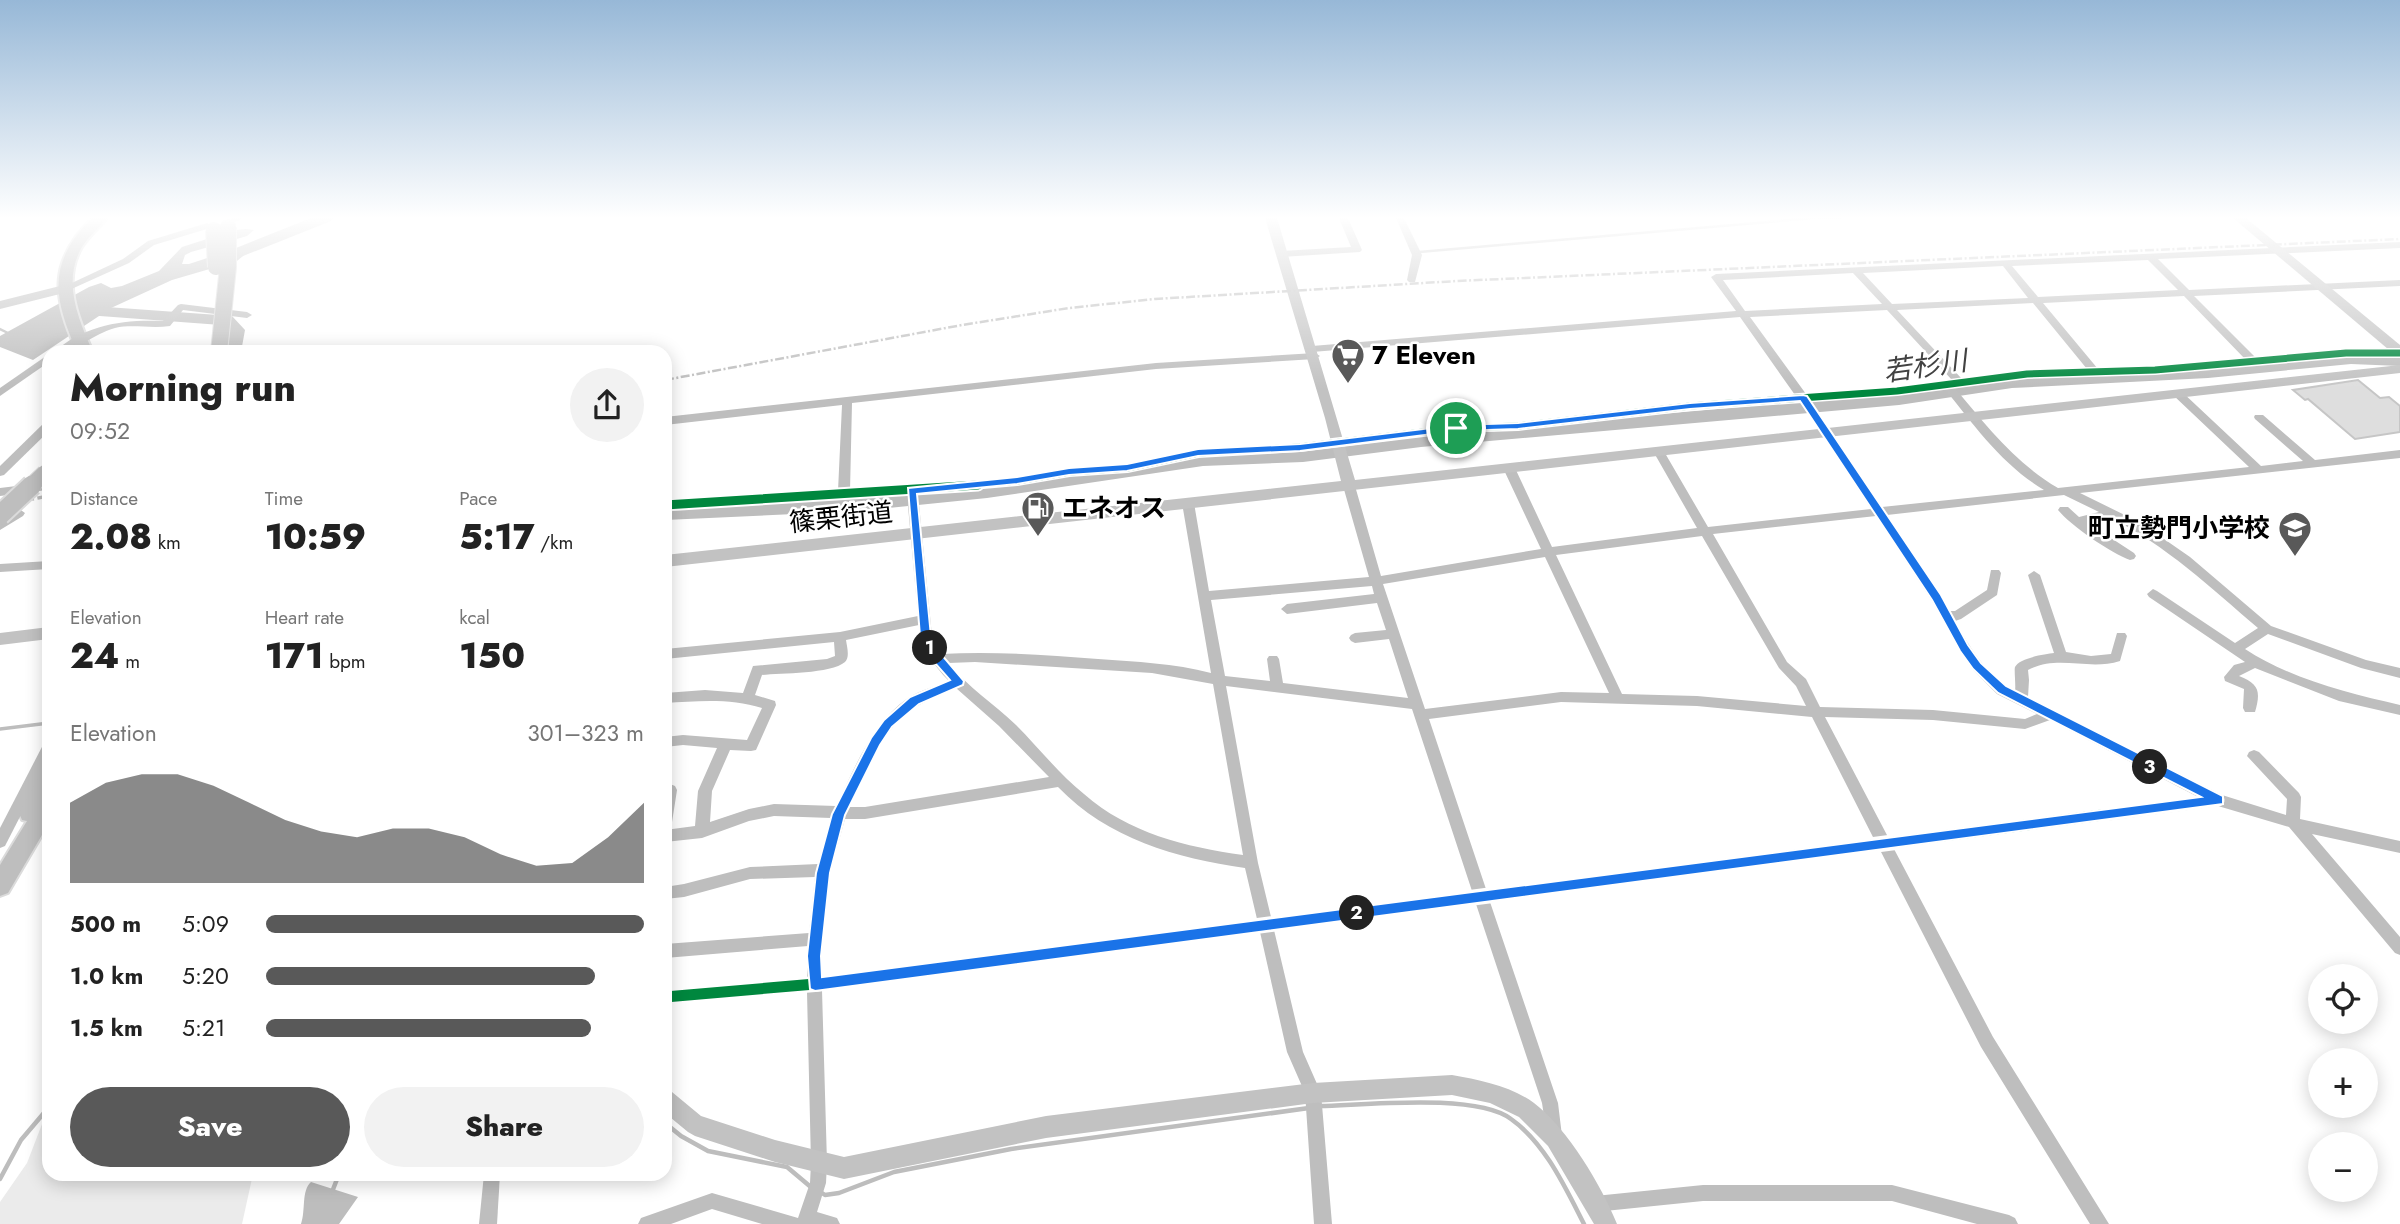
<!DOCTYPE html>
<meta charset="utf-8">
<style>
body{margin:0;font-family:Jost,"Noto Sans JP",sans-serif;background:#f2f2f2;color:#222;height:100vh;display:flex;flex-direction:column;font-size:26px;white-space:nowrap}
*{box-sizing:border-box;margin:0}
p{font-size:23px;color:#767676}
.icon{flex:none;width:38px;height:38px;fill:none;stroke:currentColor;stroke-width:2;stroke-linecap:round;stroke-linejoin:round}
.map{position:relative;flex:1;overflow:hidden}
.side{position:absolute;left:42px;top:345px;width:630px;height:836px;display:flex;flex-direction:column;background:#fff;border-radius:21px;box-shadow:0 4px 18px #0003}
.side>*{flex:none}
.controls{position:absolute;left:2308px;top:964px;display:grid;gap:14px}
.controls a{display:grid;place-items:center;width:70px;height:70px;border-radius:50%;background:#fff;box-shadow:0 4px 18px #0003;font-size:35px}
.pin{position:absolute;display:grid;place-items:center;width:60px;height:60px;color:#fff;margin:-30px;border:4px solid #fff;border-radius:50%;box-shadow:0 2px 7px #0007}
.km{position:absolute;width:35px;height:35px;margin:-18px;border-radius:50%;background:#222;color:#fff;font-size:19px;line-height:35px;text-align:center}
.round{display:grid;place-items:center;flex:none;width:74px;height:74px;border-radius:37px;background:#f2f2f2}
.headline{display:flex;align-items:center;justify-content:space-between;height:119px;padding:0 28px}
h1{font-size:38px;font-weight:800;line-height:52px}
.stats{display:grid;grid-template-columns:repeat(3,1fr);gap:10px;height:119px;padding:7px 28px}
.stats div{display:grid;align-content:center}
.stats b{font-size:35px;font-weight:800}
.stats small{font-size:19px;font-weight:400}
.stats p{font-size:19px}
.chart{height:196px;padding:14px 28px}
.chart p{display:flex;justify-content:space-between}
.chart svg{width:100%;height:126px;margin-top:7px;fill:#595959;opacity:.7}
.cta{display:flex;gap:14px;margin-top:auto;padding:14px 28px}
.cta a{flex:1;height:80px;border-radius:42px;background:#595959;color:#fff;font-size:28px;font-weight:800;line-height:80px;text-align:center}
.cta a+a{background:#f2f2f2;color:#222}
ul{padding:0 28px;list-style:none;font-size:23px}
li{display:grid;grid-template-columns:112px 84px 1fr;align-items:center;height:52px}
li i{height:18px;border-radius:9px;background:#595959}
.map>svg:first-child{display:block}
.green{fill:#ebebeb}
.water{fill:#bdbdbd}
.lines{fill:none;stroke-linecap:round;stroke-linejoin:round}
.stream-far2{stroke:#bdbdbd;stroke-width:2.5}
.stream-far1{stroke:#bdbdbd;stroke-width:3.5}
.stream{stroke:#bdbdbd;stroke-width:4.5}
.river{fill:#bdbdbd;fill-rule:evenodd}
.building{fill:#dedede;stroke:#c6c6c6;stroke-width:2}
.primary-casing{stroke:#dbdbdb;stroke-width:4}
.street{fill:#bebebe;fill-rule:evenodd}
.secondary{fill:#c2c2c2;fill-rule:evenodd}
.primary{fill:#bebebe;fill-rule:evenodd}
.rail-far1{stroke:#bebebe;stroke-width:2.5;stroke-dasharray:9 2.5 2 2.5;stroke-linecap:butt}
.rail{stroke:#bebebe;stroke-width:3.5;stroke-dasharray:10 3.5 2 3.5;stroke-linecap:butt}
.primary-bridge-far1-casing{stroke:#dbdbdb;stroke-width:18;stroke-linecap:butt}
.primary-bridge-casing{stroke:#dbdbdb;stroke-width:23;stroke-linecap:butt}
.primary-bridge-far1{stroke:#bebebe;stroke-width:16}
.primary-bridge{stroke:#bebebe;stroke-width:19}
.cycleway-far2-casing{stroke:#fff;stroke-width:10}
.cycleway-far1-casing{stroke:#fff;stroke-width:13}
.cycleway-casing{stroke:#fff;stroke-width:16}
.cycleway-far2{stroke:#00873e;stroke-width:7}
.cycleway-far1{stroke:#00873e;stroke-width:9}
.cycleway{stroke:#00873e;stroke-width:11}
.route{fill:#1a73e8;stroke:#fff;stroke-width:2;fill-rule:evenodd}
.labels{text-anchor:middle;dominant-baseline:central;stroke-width:5;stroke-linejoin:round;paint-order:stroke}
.poi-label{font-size:26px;font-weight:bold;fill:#000;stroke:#fff;text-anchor:start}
.street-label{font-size:26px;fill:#000;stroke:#fff}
.water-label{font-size:28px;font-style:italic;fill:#424242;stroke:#fff}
</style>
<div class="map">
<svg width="2400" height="1224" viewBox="0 0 2400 1224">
<rect width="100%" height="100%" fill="#fff"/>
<polygon class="green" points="49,1106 49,1174 253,1174 242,1224 0,1224 0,1202 27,1163"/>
<g class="water">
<polygon points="246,229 254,230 247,236 191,252 185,255 182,264 189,264 262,240 237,261 172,280 111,308 33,360 0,347 0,336 89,287 101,283 111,288 122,286 159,271 182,247 235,230"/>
<path d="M311,1182l47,15 -19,27h-38c5,-14 0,-33 10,-42z"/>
</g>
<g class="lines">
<g class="stream-far2">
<polyline points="1818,218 1841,218"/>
<polyline points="1419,252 1814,218"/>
<polyline points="0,329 8,333"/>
</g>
<polyline class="stream-far1" points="0,729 49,723"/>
<g class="stream">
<path d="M1320,1106c46,-1 156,-13 191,13 34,24 54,68 73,105"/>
<polyline points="665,1123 681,1136 708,1151 787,1167 812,1188"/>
<polyline points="0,1179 21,1140 49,1107"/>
<polyline points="819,1191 825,1195 839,1193 894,1172 1011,1149 1309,1108"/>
<polyline points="332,1192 339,1174"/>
</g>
<g class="river">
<polygon points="311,218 333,218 331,221 238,258 226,258 224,255 226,252"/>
<polygon points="79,305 232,316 245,330 241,352 223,352 227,331 221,325 73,314 71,310 73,306"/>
<polygon points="2351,352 2400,354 2400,366 2351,364 2208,378 2012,388 1899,405 1421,447 1303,462 1203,466 987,498 859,511 665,520 665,506 859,497 987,484 1203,454 1303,450 1421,435 1899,393 2012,376 2208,366"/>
</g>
</g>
<polygon class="building" points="2358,380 2380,398 2389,397 2400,406 2400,432 2355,439 2308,399 2305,400 2293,390"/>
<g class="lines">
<defs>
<g id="primary">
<path d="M92,218h15c-8,10 -18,18 -25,29 -20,34 -4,72 11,105h-16c-24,-55 -30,-89 15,-134z"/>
<polygon points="49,770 49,823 8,893 0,896 0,865 27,821 22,820 19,813 41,773"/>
</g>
</defs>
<use href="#primary" class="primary-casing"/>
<g class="street">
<polygon points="231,218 243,218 235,222 232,221"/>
<polygon points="1339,218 1348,218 1362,250 1360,252 1281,257 1276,254 1281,251 1351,247"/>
<polygon points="1396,218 1404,218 1422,255 1415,282 1409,282 1407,280 1412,255"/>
<polygon points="207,223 212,226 210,228 154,245 129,263 67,291 64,292 59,289 123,259 148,241"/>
<path d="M2400,242v6l-242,11 31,31 211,-10v6l-206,10 62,62 90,-8h54v6h-54l-191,17 -128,4 -73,10c32,38 61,76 104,101l191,-21 -76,-72 -1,-2 5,-3 4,1 80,75 42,-5 -48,-42 -1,-2 1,-2h8l52,45 85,-10v8l-320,35 61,30 49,34 81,69 95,34 34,8v10l-39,-10 -93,-34 -23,15c46,30 102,44 155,56v10l-61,-14 -84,-33 -16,8c20,8 22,15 16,36h-10l-2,-4 1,-19 -19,-8 -1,-4 10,-12 11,-3 -96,-65 -2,-3 6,-5 4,2 78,52 23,-15c-47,-40 -92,-83 -149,-111l-21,6 46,30 2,3 -2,3 -4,1c-19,-7 -59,-34 -72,-50l2,-3h8l11,10 20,-5 -35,-17 -177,20 63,96h5l32,-21 4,-20h8l2,3 -4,22 -36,24 -6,2c15,26 32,56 60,70 1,-5 -1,-21 0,-24 4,-9 30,-13 39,-14l-26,-78 6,-4 6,4 26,77 25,4 20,-2 6,-21h8l2,3 -7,25c-32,10 -62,-7 -92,9l1,10 -1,17 194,98 64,20 1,-16 -40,-43 2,-4 5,-2 5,2 40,41 2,4 -1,22 100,22v12l-88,-19 88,103v18l-5,-2 -106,-126 -71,-21 -324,43 99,188 116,187h-19l-109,-177 -101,-197 -390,52 68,201 4,33 -2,6 -6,2 -6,-2 -6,-39 -66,-199 -202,26 29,122 18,41 11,131h-18l-9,-131 -18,-41 -27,-120 -438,58 5,173 -1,20 -9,29 20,6 3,6h-78l-50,-15 -41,15h-33l3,-6 71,-25 86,25 12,-35 1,-20 -4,-171 -142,12v-14l142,-12 1,-32 -143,12v-14l144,-11 6,-56 -65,2 -66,18 -19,2v-12l19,-3 66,-17 68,-3 13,-46 -57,-2 -25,5 -47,17 -37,4v-12l30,-4 3,-35 19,-43 -34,-3 -18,2v-10l18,-2 64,5 15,-32c-31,-10 -64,-7 -97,-5v-10l40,-3 38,3 10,-27 74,-7 8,-3 -1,-14 -169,17v-10l175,-17 78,-16 -11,-121 -242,14v-8l173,-10 4,-86 -177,20v-8l491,-54 159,-10 5,3 -5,3 -159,10 -304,34 -2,88 167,-14 52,-9 58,-4 71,-15 102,-6 156,-19 62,-2 172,-19 105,-8 -55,-78 -428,35 -5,-3 5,-3 424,-35 -25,-34 5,-3zM2148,260l30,30 -140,7 -26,-31zM2003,266l25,32 -136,6 -29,-31zM1853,273l29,31 -137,7 -22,-31zM2184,296l61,63 -90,8 -57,2 -55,-66zM2033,303l54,66 -60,2 -65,8 -65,-69zM1887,310l65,70 -55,8 -91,6 -56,-77zM1944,388c30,37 58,77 100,102l-162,17 -72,-106 87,-7zM1800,401l71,108 -163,18 -46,-79 -4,-1 -5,4 44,77 -145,19 -37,-79 -6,-4 -6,4 38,81 -160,27 -26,-90 -6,-4 -6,4 26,91 -160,14 -15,-88 -6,-4 -6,4 29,170c-37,-10 -75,-11 -113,-14 -52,-4 -104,-8 -157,-5l-9,-18 -14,-142 99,-9 52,-9 58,-4 71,-15 102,-6 156,-19 62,-2 172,-21zM1876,516l56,85 28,50 13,19 24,24 40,20 -12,5 -92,-9 -113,-3 -14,-28 -19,-17 -74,-128zM1702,536l77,132 17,18 10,20 -109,-10 -75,-2 -66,-139zM1545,557l64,136 -48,-1 -136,17 -42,-125zM1372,586l2,8 -87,10 -6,5 6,5 90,-11 9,27 -31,3 -4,2 -2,3 2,3 4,2 34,-4 19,59 -125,-15 -4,-24 -2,-3h-8l-2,3 3,22 -45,-5 -14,-76zM919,625c2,22 14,40 30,56 -13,5 -29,9 -41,17 -37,26 -53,70 -72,108l-62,-2 -25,5 -39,13 2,-31 18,-41 21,1 5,-1 20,-45 -1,-4 -20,-6 7,-20c19,-2 69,-1 83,-13 5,-5 2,-15 1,-22zM975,662l177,11 61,11 30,171c-57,-8 -115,-22 -159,-61 -25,-20 -45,-46 -68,-69 -22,-21 -48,-38 -68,-62zM1226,686l186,23 60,182 -201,26 -13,-54zM956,688l43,38 50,51 -184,30h-16c18,-36 34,-83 72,-103 11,-6 24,-11 35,-16zM1561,702l136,4 115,11 62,122 -388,50 -57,-170zM1825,717l108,3 92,9 25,-9 148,77 -310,40zM1058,787c50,52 118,71 187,81l12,51 -435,57 -1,-20 9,-83 15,-54h20z"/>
<path d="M181,304l66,8 5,3 -5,3 -64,-8 -13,16c-19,3 -37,-2 -55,2 -22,6 -39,24 -61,24 30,-27 70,-33 109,-31l15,-16z"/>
<polygon points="96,346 109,352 73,351 78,348"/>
<polygon points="49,354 49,362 0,396 0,388"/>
<polygon points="49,421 49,431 4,475 0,476 0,466 45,422"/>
<polygon points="49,480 49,489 47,490 0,496 0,488 41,483"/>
<polygon points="15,506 25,513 23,516 0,530 0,520 8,515 0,514 0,508"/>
<polygon points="49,561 49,569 0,572 0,564"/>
<polygon points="49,742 49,760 5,846 0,848 0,828 44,743"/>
<polygon points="670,784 675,786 677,790 672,822 670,826 665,828 665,786"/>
<polygon points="484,1174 500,1174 497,1224 479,1224"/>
<polygon points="1703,1185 1892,1185 2009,1215 2015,1218 2018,1224 1977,1224 1892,1201 1703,1201 1595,1212 1589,1210 1587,1204 1589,1198 1595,1196"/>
</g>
<g class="secondary">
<polygon points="1265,218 1277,218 1355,480 2400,365 2400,373 665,567 665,555 1341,481 1325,418"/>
<polygon points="2233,218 2246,218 2400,345 2400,356 2395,355"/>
<polygon points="64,285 68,286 68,292 0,309 0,301"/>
<polygon points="49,627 49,639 0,645 0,633"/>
<path d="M1452,1075c28,5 59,11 82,28 34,26 67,82 83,121h-23l-46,-78 -29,-29 -29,-14 -38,-8 -139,8 -267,35 -202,41 -69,-17 -80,-26 -7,-4 -23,-19v-24l7,3 29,24 74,24 69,17 202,-41 267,-33z"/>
</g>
<use href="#primary" class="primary"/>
<polyline class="rail-far1" points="665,380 962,325 1069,308 1155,299 1457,281 2400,239"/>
<polyline class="rail" points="0,505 49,496"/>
<defs>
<g id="primary-bridge-far1">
<polyline points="214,230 216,267"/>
<polyline points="219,352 228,267 228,227"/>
<polyline points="31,486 45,473"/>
</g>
<polyline id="primary-bridge" points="0,515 32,485"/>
</defs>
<use href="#primary-bridge-far1" class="primary-bridge-far1-casing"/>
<use href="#primary-bridge" class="primary-bridge-casing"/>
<use href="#primary-bridge-far1" class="primary-bridge-far1"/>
<use href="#primary-bridge" class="primary-bridge"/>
<defs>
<polyline id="cycleway-far2" points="960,486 1017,481 1069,472 1127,468 1198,453 1300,447 1456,428 1518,426 1690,406 1897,391 2027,374 2155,370 2346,353 2400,353"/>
<g id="cycleway-far1">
<polyline points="665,505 978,485"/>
<polyline points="2089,817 2218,800"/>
</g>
<polyline id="cycleway" points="665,997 815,984 2102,815"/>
</defs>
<use href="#cycleway-far2" class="cycleway-far2-casing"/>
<use href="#cycleway-far1" class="cycleway-far1-casing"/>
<use href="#cycleway" class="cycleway-casing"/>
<use href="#cycleway-far2" class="cycleway-far2"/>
<use href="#cycleway-far1" class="cycleway-far1"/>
<use href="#cycleway" class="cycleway"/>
</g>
<linearGradient id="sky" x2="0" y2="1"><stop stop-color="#97b8d7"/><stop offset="0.56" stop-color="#fff"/><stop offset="1" stop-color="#fff" stop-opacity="0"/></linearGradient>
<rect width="2400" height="389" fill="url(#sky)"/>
<path class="route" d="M1803,395l4,1 134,199 27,50 13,18 25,23 217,110v8l-1408,187 -5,-2 -3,-33 9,-83 16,-59 39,-76 13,-18 26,-23 40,-17 -24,-27 -6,-17 -12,-148 109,-11 52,-9 58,-4 71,-15 102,-5 156,-19 62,-2 172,-20zM1800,401l132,199 28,51 13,18 25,24 203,104 -1379,180 -1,-21 9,-83 15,-58 35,-70 12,-18 27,-23 44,-19 1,-4 -29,-34 -4,-11 -14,-142 100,-10 52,-9 58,-4 71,-15 102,-5 156,-20 62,-2 172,-20z"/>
<defs>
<symbol id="supermarket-pin" viewBox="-11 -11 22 30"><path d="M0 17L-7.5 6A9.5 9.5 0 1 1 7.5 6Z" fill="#595959" stroke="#fff"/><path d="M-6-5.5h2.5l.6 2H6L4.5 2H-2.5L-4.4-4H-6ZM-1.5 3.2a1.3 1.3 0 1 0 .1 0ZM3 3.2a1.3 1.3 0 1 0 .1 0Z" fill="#fff"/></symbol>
<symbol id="fuel-pin" viewBox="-11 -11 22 30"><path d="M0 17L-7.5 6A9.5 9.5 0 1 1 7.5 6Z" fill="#595959" stroke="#fff"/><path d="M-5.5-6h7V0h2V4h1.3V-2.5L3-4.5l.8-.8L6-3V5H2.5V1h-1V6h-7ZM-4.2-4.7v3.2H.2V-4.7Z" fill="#fff"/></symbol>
<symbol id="school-pin" viewBox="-11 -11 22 30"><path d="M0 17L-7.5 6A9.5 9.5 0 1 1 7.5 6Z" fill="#595959" stroke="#fff"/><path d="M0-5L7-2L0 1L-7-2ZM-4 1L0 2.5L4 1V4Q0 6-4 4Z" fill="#fff"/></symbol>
</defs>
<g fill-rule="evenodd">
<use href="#supermarket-pin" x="1329" y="336" width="38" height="52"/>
<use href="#fuel-pin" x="1019" y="489" width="38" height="52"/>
<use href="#school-pin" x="2276" y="509" width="38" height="52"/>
</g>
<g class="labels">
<g class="poi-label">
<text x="1372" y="355">7 Eleven</text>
<text x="1062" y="508">エネオス</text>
<text x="2270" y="528" text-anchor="end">町立勢門小学校</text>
</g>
<g class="street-label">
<text transform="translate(841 517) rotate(-6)">篠栗街道</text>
</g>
<g class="water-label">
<text transform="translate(1925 366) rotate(-8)">若杉川</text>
</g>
</g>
</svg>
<div class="controls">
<a><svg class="icon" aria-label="locate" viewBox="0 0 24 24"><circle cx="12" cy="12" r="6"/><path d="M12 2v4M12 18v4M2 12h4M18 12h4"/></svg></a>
<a>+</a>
<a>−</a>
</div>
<div class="pin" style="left:1456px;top:428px;background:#1e9e55"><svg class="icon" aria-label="arrive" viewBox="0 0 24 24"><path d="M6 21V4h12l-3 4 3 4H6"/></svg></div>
<b class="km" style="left:930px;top:648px">1</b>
<b class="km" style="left:1357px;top:913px">2</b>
<b class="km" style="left:2150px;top:767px">3</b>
<section class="side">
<div class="headline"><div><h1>Morning run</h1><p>09:52</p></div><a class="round"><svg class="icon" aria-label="share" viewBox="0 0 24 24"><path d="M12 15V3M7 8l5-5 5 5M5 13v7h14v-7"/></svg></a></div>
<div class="stats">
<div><p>Distance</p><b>2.08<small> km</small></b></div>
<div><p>Time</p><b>10:59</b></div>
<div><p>Pace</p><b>5:17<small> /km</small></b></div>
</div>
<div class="stats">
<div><p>Elevation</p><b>24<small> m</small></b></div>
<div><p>Heart rate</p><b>171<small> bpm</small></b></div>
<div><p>kcal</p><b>150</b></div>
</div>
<div class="chart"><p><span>Elevation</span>301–323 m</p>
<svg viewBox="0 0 160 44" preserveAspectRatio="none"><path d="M0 44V16L10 9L20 6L30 6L40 10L50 16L60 22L70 26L80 28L90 25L100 25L110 28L120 34L130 38L140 37L150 28L160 16V44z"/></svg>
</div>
<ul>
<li><b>500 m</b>5:09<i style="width:100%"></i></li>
<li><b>1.0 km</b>5:20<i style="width:87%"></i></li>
<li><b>1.5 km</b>5:21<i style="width:86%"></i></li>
</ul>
<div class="cta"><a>Save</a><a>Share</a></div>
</section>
</div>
